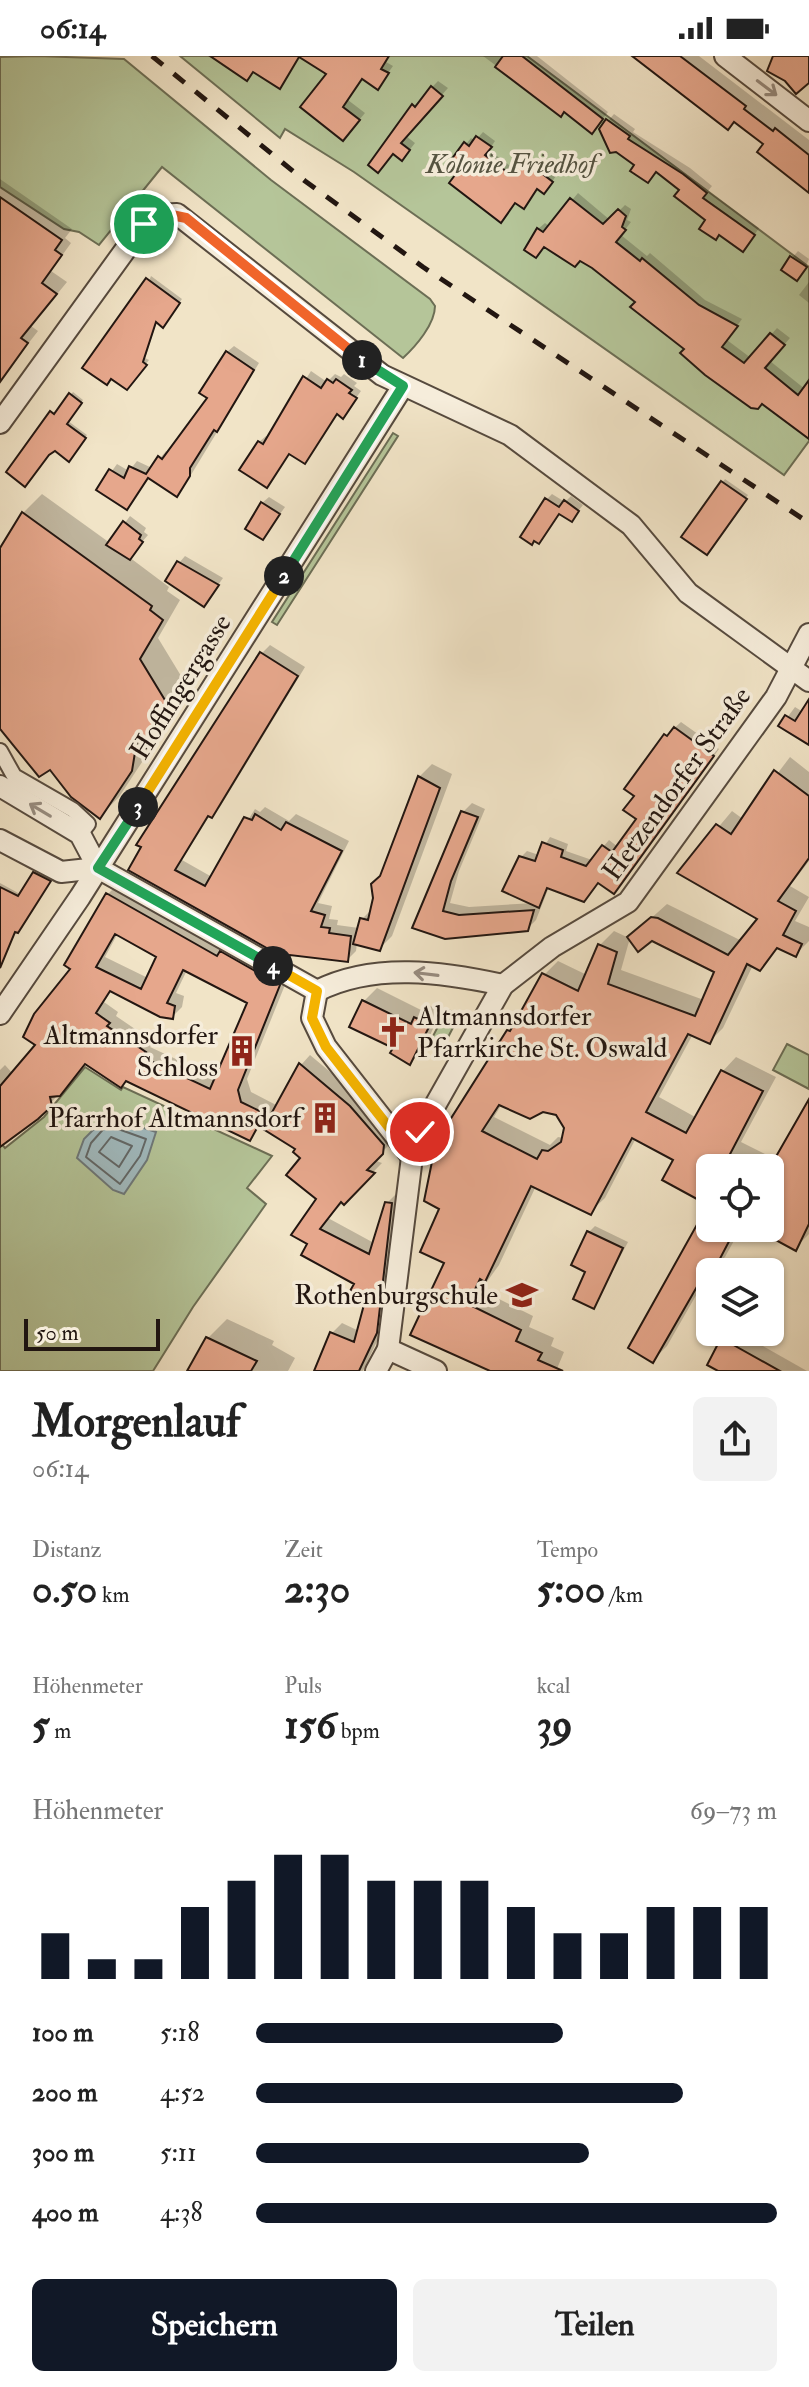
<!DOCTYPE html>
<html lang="de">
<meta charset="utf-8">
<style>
body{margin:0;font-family:"IM FELL Double Pica",serif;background:#f2f2f2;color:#222;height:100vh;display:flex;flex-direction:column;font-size:30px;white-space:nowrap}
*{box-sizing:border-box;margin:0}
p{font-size:26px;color:#767676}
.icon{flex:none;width:44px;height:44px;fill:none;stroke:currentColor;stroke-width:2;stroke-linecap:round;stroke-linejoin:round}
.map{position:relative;height:1315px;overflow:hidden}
.drawer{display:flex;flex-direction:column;background:#fff;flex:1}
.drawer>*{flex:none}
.fabs{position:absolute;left:696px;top:1098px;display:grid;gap:16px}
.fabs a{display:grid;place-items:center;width:88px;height:88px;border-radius:12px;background:#fff;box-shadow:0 2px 6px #0004;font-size:40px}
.scale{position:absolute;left:24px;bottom:20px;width:136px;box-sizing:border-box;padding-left:8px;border:4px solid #221611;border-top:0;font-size:22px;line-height:28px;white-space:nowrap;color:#221611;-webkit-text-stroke:6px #f6eddb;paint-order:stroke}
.pin{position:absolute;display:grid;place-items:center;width:68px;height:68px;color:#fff;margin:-34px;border:4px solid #fff;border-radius:50%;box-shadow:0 2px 8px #0007}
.km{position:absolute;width:40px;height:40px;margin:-20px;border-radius:50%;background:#222;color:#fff;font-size:22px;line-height:40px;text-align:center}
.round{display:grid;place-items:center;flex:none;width:84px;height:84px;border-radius:12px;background:#f2f2f2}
.overview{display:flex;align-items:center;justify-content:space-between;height:136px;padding:0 32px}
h1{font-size:44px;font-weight:700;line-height:60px}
.stats{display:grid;grid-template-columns:repeat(3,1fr);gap:12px;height:136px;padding:8px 32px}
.stats div{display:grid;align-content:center}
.stats b{font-size:40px;font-weight:700}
.stats small{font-size:22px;font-weight:400}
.stats p{font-size:22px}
.chart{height:224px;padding:16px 32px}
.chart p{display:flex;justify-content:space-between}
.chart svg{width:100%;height:144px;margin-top:8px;stroke:#111827;stroke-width:6}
.button{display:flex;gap:16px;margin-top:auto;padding:16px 32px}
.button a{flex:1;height:92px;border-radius:12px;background:#111827;color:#fff;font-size:32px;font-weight:700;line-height:92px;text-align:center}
.button a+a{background:#f2f2f2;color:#222}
ul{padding:0 32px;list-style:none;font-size:26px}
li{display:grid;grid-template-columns:128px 96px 1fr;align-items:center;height:60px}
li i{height:20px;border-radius:10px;background:#111827}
.status{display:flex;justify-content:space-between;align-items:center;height:56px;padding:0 40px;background:#fff;direction:ltr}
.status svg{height:22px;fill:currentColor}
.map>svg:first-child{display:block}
.green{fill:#b5c599;stroke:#6c6e55;stroke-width:2}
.water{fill:#a1bbc0;stroke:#6e797a;stroke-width:2}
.shadow{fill:#0003;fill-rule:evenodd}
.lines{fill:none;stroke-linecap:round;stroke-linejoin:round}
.shore{stroke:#626868;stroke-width:2}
.building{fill:#e6a78c;stroke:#221611;stroke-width:2;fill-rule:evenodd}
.pedestrian-casing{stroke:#564a3e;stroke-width:18}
.minor-casing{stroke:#564a3e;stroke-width:24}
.pedestrian{stroke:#f6eddb;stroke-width:14}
.minor{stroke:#f6eddb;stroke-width:20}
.rail{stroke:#221611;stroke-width:5;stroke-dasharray:14 14;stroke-linecap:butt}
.oneway{stroke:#978c80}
.split-1-casing{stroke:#fff;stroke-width:16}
.split-2-casing{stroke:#fff;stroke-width:16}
.split-3-casing{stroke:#fff;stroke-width:16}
.split-4-casing{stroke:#fff;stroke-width:16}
.split-5-casing{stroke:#fff;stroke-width:16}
.split-1{stroke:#f0652b;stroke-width:10}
.split-2{stroke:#22a559;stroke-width:10}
.split-3{stroke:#f5b400;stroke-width:10}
.split-4{stroke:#22a559;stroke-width:10}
.split-5{stroke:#f5b400;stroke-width:10}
.labels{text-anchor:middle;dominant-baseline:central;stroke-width:7;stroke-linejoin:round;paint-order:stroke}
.park-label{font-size:28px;font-style:italic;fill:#555341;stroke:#f6eddb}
.street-label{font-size:28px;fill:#221611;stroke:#f6eddb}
.poi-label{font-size:28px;fill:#221611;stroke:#f6eddb;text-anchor:end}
</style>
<div class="status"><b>06:14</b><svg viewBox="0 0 49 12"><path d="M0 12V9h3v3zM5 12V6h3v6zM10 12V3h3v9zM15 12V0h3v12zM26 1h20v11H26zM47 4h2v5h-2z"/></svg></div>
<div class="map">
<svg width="809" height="1315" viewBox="0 0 809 1315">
<rect width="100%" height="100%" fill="#f1e4c7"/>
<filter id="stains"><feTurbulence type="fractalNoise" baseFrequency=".0025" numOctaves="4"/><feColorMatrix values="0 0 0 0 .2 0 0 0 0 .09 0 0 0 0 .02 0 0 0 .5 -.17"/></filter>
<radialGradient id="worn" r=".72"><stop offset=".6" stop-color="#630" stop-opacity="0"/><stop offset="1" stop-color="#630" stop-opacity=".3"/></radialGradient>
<g class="green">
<path d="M37,0l87,3 147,121 159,119 5,7c0,18 -19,40 -32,52l-241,-191 -63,78 -20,-13 -15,-3 -64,-42v-130z"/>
<polygon points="180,0 527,0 809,211 809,385 784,419 354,116 285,73 280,82"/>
<polygon points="393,377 398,380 277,569 272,566"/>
<polygon points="447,953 459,960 444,989 432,982"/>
<polygon points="787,988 809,999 809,1033 773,1014"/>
<polygon points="85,1011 121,1034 123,1031 272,1100 247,1132 266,1148 193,1251 153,1315 0,1315 0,1086 5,1092 44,1061"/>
</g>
<polygon class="water" points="107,1060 156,1076 147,1104 124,1138 113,1134 77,1102 84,1083"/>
<g class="shadow">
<polygon points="302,0 389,0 386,6 393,10 378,31 363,22 348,44 365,57 349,76 329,17"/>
<polygon points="483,0 537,0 608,56 598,69 564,54 561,58"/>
<polygon points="634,0 699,0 809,84 809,135 766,88 735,64"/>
<polygon points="438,25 448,32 406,80 415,87 408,96 393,96 371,109 414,50"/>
<polygon points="614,58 635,73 633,76 690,112 712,130 708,135 759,172 749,187 708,164 682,134 657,115 637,109 608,65"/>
<polygon points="483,76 495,85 489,94 513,112 525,97 556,120 549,130 538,131 464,110 454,103 471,82 475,85"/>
<polygon points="0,123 72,173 65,182 71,187 51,215 67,226 31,270 38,275 0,324"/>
<polygon points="578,137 610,164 625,149 631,153 627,164 631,166 621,179 647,200 650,197 705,244 742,263 727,284 751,302 777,272 790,282 770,305 805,333 809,327 809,372 762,346 686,292 638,245 538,173 545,167 550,171"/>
<polygon points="798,195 809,203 803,217 792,202"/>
<polygon points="151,220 182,243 166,265 157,265 145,302 149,304 130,328 112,320"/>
<polygon points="809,226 809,247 799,239"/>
<polygon points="234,290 259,307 183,432 176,438 149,420 127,452 99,433 117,408 129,415 137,405 152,412 166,395 169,397 209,342 227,296"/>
<polygon points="311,315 327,326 335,318 341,321 344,318 357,327 354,330 361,335 343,360 338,357 305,406 290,396 267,429 259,386 266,380 269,382"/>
<polygon points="73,336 83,344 68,365 87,379 71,400 55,393 24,428 51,356 57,356"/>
<polygon points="725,423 748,439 709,494 684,481"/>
<polygon points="42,438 110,487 130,460 146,472 144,476 148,479 129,501 169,531 167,535 180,544 158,582 189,633 165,671 152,684 150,694 119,741 100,760 50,711 0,669 0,497 23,457"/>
<polygon points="552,438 565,446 571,440 583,449 571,464 547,443"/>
<polygon points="269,441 285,451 263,482 262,447"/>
<polygon points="185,500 223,522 204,549 179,507"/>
<polygon points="270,589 305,611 220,751 210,759 182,804 212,821 255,753 260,756 265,751 289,765 296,758 349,785 318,847 332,850 329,863 338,864 337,869 359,872 362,863 373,852 419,721 432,708 452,718 392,880 379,893 357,887 356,895 347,904 131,813 261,598"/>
<polygon points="809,650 809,687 781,670 795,651 803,656"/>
<polygon points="681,666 719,693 620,829 599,825 549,831 536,864 527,873 415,871 463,756 472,747 485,753 459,815 450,847 469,851 534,847 521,801 527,795 539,799 550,781 568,788 566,795 592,804 609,784 618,791 639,762 637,739 666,680"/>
<path d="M790,701l19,15v89l-19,25 19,11 -14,24 14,6v14l-13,13 -17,-7 -19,21 -7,-3 -30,63 -14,14 -16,-8 -34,63 38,21 25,-46 14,-15 40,20 -35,65 36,18 32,-51v125l-14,14 -37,-20h12v-60h-60v35l-34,-44 -40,-21 -31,60 -15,14 -54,-26 -37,79 -18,25 52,26 -4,11 25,11 -3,8 13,6 -8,19h-61l-48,-109 -6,-54 68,-177 35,-56 14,-14 29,14 13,-30 14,-14 15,7 38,-34 75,37 18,-23 -80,-45 52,-62 11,8zM630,882l22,1 65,32 -13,29 -83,-30zM502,1048l55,9 9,15 -2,10 -6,-1 -8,8 -56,-28z"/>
<polygon points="37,815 52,822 16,874 0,907 0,827 20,838"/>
<path d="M117,829l172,90 -42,104 4,13 27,14 23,-41 9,-10 49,41 33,46 -18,18 8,3 -54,55 46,25 13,-40 10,-10 4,1 -15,128 -23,49h-46l15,-38 10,-10 17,8 10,-35 -60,-53 9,-44 -20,-51 -37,-22 -11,13 -164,-77 -36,42 -50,32v-66l5,-5 8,9 25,-29 69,-150zM118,877l41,23 -11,22 -43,-21zM187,914l62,32 -32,76 -67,-31 4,-5 -38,-26 2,-4 -14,-10 8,-12 60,27 10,-10 2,-11 -8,-3z"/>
<polygon points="377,932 423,955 429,949 441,956 423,994 410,1007 395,991 352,970 364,945"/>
<polygon points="710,1150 710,1172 741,1172 725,1201 710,1215 667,1290 653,1304"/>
<polygon points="595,1170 628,1186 594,1250 588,1215 588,1177"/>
<polygon points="227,1263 274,1285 272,1289 295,1302 288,1315 189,1315 208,1282"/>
<polygon points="730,1276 738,1276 807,1315 722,1315 723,1283"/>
</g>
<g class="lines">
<g class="shore">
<polygon points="107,1069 146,1083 140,1100 120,1128 86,1101 91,1087"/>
<polygon points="111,1081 132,1090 119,1111 99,1096"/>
</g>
</g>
<g class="building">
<polygon points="210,0 389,0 381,13 389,17 378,34 362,23 343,51 360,64 343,85 300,51 326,18 299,1 280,33 253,16 247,25"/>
<polygon points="503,0 522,0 603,63 592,78 564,56 561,61 495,11"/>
<polygon points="632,0 680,0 746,50 744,53 773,75 775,72 809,99 809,137 757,96 763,88 734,66 728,74"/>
<polygon points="773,0 809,0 809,27 796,38 785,25 767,15"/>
<polygon points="431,30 443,40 401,87 410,94 402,105 393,98 378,117 368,109 412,48 415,51"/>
<polygon points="606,63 630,80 628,83 683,118 707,137 703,142 755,179 743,196 719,179 716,184 699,173 705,164 674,140 679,134 656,116 648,127 630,115 634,109 616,96 610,97 599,73"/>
<polygon points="476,80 492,91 485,99 507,116 519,100 553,126 544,138 537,133 524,153 515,147 501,167 449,127 461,111 451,104 464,86 469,90"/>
<polygon points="0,141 62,184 55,194 62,199 42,227 57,238 21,282 28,287 0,326"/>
<polygon points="570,142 603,168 618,153 626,160 622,171 626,174 616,186 640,205 642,202 699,249 738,270 722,291 744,307 770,277 785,289 765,312 798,339 809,324 809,383 762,348 758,353 751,352 705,319 680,297 684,293 630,251 635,246 592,212 580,205 575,211 544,191 536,202 524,194 537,172 543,176"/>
<polygon points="790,200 807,211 797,225 781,214"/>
<polygon points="146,222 180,247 163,272 156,266 143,306 147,309 127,334 111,323 107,329 82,312"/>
<polygon points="226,295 254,314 217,376 214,374 190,412 190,420 177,441 148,422 127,454 96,434 109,413 124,422 129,410 146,418 158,400 162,403 207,342 199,337"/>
<polygon points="303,320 321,332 327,323 333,327 336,323 352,334 349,337 357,342 343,363 337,358 305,408 289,398 267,432 239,414 258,385 263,388"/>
<polygon points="69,337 82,347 67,368 86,382 69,406 55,395 49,399 25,431 6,416 50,355 54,358"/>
<polygon points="721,425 747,443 707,499 681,481"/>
<polygon points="545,442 559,451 564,444 579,455 572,466 559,458 539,488 534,485 532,489 520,481"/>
<polygon points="261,446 280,458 263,484 245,473"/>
<polygon points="22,456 152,550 150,554 163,564 140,603 171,654 146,692 137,684 132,715 100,763 71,741 50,714 39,721 0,673 0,492"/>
<polygon points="123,465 141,479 139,483 143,486 130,504 106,489"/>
<polygon points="177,505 219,529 204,551 165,525"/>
<polygon points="260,596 298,620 212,762 208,760 175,814 205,830 244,761 252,764 255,758 281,774 286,766 342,795 311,855 325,859 321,871 330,872 329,877 351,880 348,906 290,899 288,904 128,814 141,791 136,789"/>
<polygon points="809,643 809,689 778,670 785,659 795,665"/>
<polygon points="674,671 714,700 614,838 598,827 584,846 547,832 539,852 502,835 519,800 535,805 542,786 563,794 561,801 586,810 602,789 612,796 636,763 623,754 634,740 624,733 664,678 667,680"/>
<path d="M774,714l35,26v62l-31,43 18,10 -13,24 19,9 -6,13 -19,-9 -17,23 -13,-7 -37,80 -22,-10 -42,78 40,21 35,-63 42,21 -34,65 23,12h-42v60h26l-23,44 -7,-1 -53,92 -25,-15 80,-143 -46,-25 11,-20 -41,-22 -41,77 -60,-29 -46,96 -5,-3 -12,25 53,26 -5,11 26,12 -4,7 25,11h-73l-80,-36 34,-72 -24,-11 19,-43 -15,-8 12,-59 71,-112 3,1 32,-58 36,18 20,-47 19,8 -9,32 87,32 19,-44 -62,-31 -14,11 -11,-15 24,-20 7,1 70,37 29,-36 -80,-46 39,-49 15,10zM499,1049l31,14 13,-7 13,3 8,13 -3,14 -13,9 -6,-1 -5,9 -55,-28z"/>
<polygon points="418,720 440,732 380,895 353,888 360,862 368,864 373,842 371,828 380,820"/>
<polygon points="461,755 478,761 451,825 443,855 459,859 534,854 528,875 445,883 412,872"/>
<polygon points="33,816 51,825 18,877 15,876 0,912 0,831 18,840"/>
<path d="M106,837l111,63 3,-5 60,34 -42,105 3,12 29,14 29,-53 51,43 34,39 -1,9 -16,16 8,3 -31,32 -3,-3 -21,27 49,25 16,-52 7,1 -15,130 -18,38h-45l16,-39 24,10 12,-45 -16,-6 4,-7 -53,-29 6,-11 -16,-9 25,-36 -30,-24 14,-17 -7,-6 2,-3 -37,-23 -8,15 -124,-60 -5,7 -36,-24 -25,32 -10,1 2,9 -14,13 -38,28v-61l35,-41 -12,-8 11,-23 36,-45 -6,-4zM115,878l41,23 -15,32 -45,-22zM183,914l64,33 -37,86 -68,-32 4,-5 -39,-26 3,-3 -14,-10 14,-22 50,26 13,2 2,-13 -8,-3z"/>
<polygon points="362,944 411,968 414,961 430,969 410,1009 390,997 393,992 349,971"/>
<polygon points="809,1043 809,1168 796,1195 770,1181 770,1111"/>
<polygon points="587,1175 623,1192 594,1253 573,1243 585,1216 571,1209"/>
<polygon points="206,1281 257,1305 251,1315 187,1315"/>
<polygon points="721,1282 780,1315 718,1315 707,1309"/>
</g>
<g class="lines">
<defs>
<polyline id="pedestrian" points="0,695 14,720 73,754 88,768 80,778"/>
<g id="minor">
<polyline points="725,0 809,65"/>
<polyline points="0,367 144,168 155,159 177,158 382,319 510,379 631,469 688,537 809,625"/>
<polyline points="0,730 80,778 98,812 317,935"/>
<polyline points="0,784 61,816 98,812"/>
<polyline points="317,935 312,962 326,991 412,1101"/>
<path d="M317,935c57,-29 126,-19 186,-6"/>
<polyline points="0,958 80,841 403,330"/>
<polyline points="388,1293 436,1315"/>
<polyline points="376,1315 388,1293 412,1101 420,1076 503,929 552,891 628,846 776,641 809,578"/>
</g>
</defs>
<use href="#pedestrian" class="pedestrian-casing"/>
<use href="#minor" class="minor-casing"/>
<use href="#pedestrian" class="pedestrian"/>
<use href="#minor" class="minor"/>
<polyline class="rail" points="152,0 305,125 423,211 809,467"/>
</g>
<defs><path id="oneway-shaft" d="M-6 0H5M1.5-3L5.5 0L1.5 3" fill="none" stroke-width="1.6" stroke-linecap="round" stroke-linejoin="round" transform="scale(2)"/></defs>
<g class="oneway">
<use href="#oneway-shaft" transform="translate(767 32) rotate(37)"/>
<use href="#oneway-shaft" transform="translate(40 754) rotate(-149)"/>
<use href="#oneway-shaft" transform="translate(426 918) rotate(-173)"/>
</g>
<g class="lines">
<defs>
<polyline id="split-1" points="144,168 162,157 186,162 362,304"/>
<polyline id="split-2" points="284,520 403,330 362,304"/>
<polyline id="split-3" points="138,751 284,520"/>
<polyline id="split-4" points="138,751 98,812 273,910"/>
<polyline id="split-5" points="273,910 317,935 312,962 326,991 412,1101 420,1076"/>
</defs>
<use href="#split-1" class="split-1-casing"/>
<use href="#split-2" class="split-2-casing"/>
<use href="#split-3" class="split-3-casing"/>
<use href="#split-4" class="split-4-casing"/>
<use href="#split-5" class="split-5-casing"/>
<use href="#split-1" class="split-1"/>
<use href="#split-2" class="split-2"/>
<use href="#split-3" class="split-3"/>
<use href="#split-4" class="split-4"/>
<use href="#split-5" class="split-5"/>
</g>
<defs>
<symbol id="church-bare" viewBox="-9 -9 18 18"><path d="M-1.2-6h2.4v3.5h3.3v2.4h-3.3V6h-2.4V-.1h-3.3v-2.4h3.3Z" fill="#8f2418" stroke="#f6eddb" stroke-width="2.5" paint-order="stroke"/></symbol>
<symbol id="building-bare" viewBox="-9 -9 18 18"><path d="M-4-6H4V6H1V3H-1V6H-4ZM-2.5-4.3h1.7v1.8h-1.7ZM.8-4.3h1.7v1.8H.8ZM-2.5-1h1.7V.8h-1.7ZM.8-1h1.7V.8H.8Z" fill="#8f2418" stroke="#f6eddb" stroke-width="2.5" paint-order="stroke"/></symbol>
<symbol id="school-bare" viewBox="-9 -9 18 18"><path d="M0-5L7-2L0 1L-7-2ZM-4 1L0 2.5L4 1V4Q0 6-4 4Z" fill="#8f2418" stroke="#f6eddb" stroke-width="2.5" paint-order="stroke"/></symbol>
</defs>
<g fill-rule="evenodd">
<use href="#church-bare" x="371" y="954" width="44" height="44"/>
<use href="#building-bare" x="220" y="973" width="44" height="44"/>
<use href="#building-bare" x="303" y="1040" width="44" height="44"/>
<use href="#school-bare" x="500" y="1217" width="44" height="44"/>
</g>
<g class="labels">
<g class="park-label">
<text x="511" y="108">Kolonie Friedhof</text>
</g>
<g class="street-label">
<text transform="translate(181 631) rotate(-58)">Hoffingergasse</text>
<text transform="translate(677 728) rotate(-54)">Hetzendorfer Straße</text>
</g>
<g class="poi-label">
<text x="417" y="960" text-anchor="start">Altmannsdorfer<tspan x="417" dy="32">Pfarrkirche St. Oswald</tspan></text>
<text x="218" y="979">Altmannsdorfer<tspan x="218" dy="32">Schloss</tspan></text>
<text x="301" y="1062">Pfarrhof Altmannsdorf</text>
<text x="498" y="1239">Rothenburgschule</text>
</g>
</g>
<rect width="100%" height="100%" filter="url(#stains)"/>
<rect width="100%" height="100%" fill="url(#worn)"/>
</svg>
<div class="fabs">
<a><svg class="icon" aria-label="locate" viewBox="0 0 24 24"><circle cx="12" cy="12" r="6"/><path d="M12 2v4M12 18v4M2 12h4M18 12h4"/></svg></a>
<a><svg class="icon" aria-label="layers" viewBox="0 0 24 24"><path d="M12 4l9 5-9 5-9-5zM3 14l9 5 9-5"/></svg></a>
</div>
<div class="scale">50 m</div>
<div class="pin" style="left:144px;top:168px;background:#1e9e55"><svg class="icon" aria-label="arrive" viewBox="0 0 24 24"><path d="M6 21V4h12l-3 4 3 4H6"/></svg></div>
<div class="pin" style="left:420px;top:1076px;background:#d93025"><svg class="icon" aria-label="check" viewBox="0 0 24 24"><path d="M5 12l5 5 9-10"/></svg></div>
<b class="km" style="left:362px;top:304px">1</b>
<b class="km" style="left:284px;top:520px">2</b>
<b class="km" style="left:138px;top:751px">3</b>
<b class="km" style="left:273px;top:910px">4</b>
</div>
<section class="drawer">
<div class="overview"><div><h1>Morgenlauf</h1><p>06:14</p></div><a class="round"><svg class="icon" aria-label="share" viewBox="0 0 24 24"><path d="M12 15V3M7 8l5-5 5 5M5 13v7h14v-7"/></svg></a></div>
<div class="stats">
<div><p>Distanz</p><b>0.50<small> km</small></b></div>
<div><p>Zeit</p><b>2:30</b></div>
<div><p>Tempo</p><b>5:00<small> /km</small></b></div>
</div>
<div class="stats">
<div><p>Höhenmeter</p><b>5<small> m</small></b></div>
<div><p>Puls</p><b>156<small> bpm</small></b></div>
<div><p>kcal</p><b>39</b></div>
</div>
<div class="chart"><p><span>Höhenmeter</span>69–73 m</p>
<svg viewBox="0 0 160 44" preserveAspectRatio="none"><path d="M5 44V30M15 44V38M25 44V38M35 44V22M45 44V14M55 44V6M65 44V6M75 44V14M85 44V14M95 44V14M105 44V22M115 44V30M125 44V30M135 44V22M145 44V22M155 44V22"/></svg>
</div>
<ul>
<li><b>100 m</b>5:18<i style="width:59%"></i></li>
<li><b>200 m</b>4:52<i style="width:82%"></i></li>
<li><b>300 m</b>5:11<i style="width:64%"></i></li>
<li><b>400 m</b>4:38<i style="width:100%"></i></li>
</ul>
<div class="button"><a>Speichern</a><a>Teilen</a></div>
</section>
